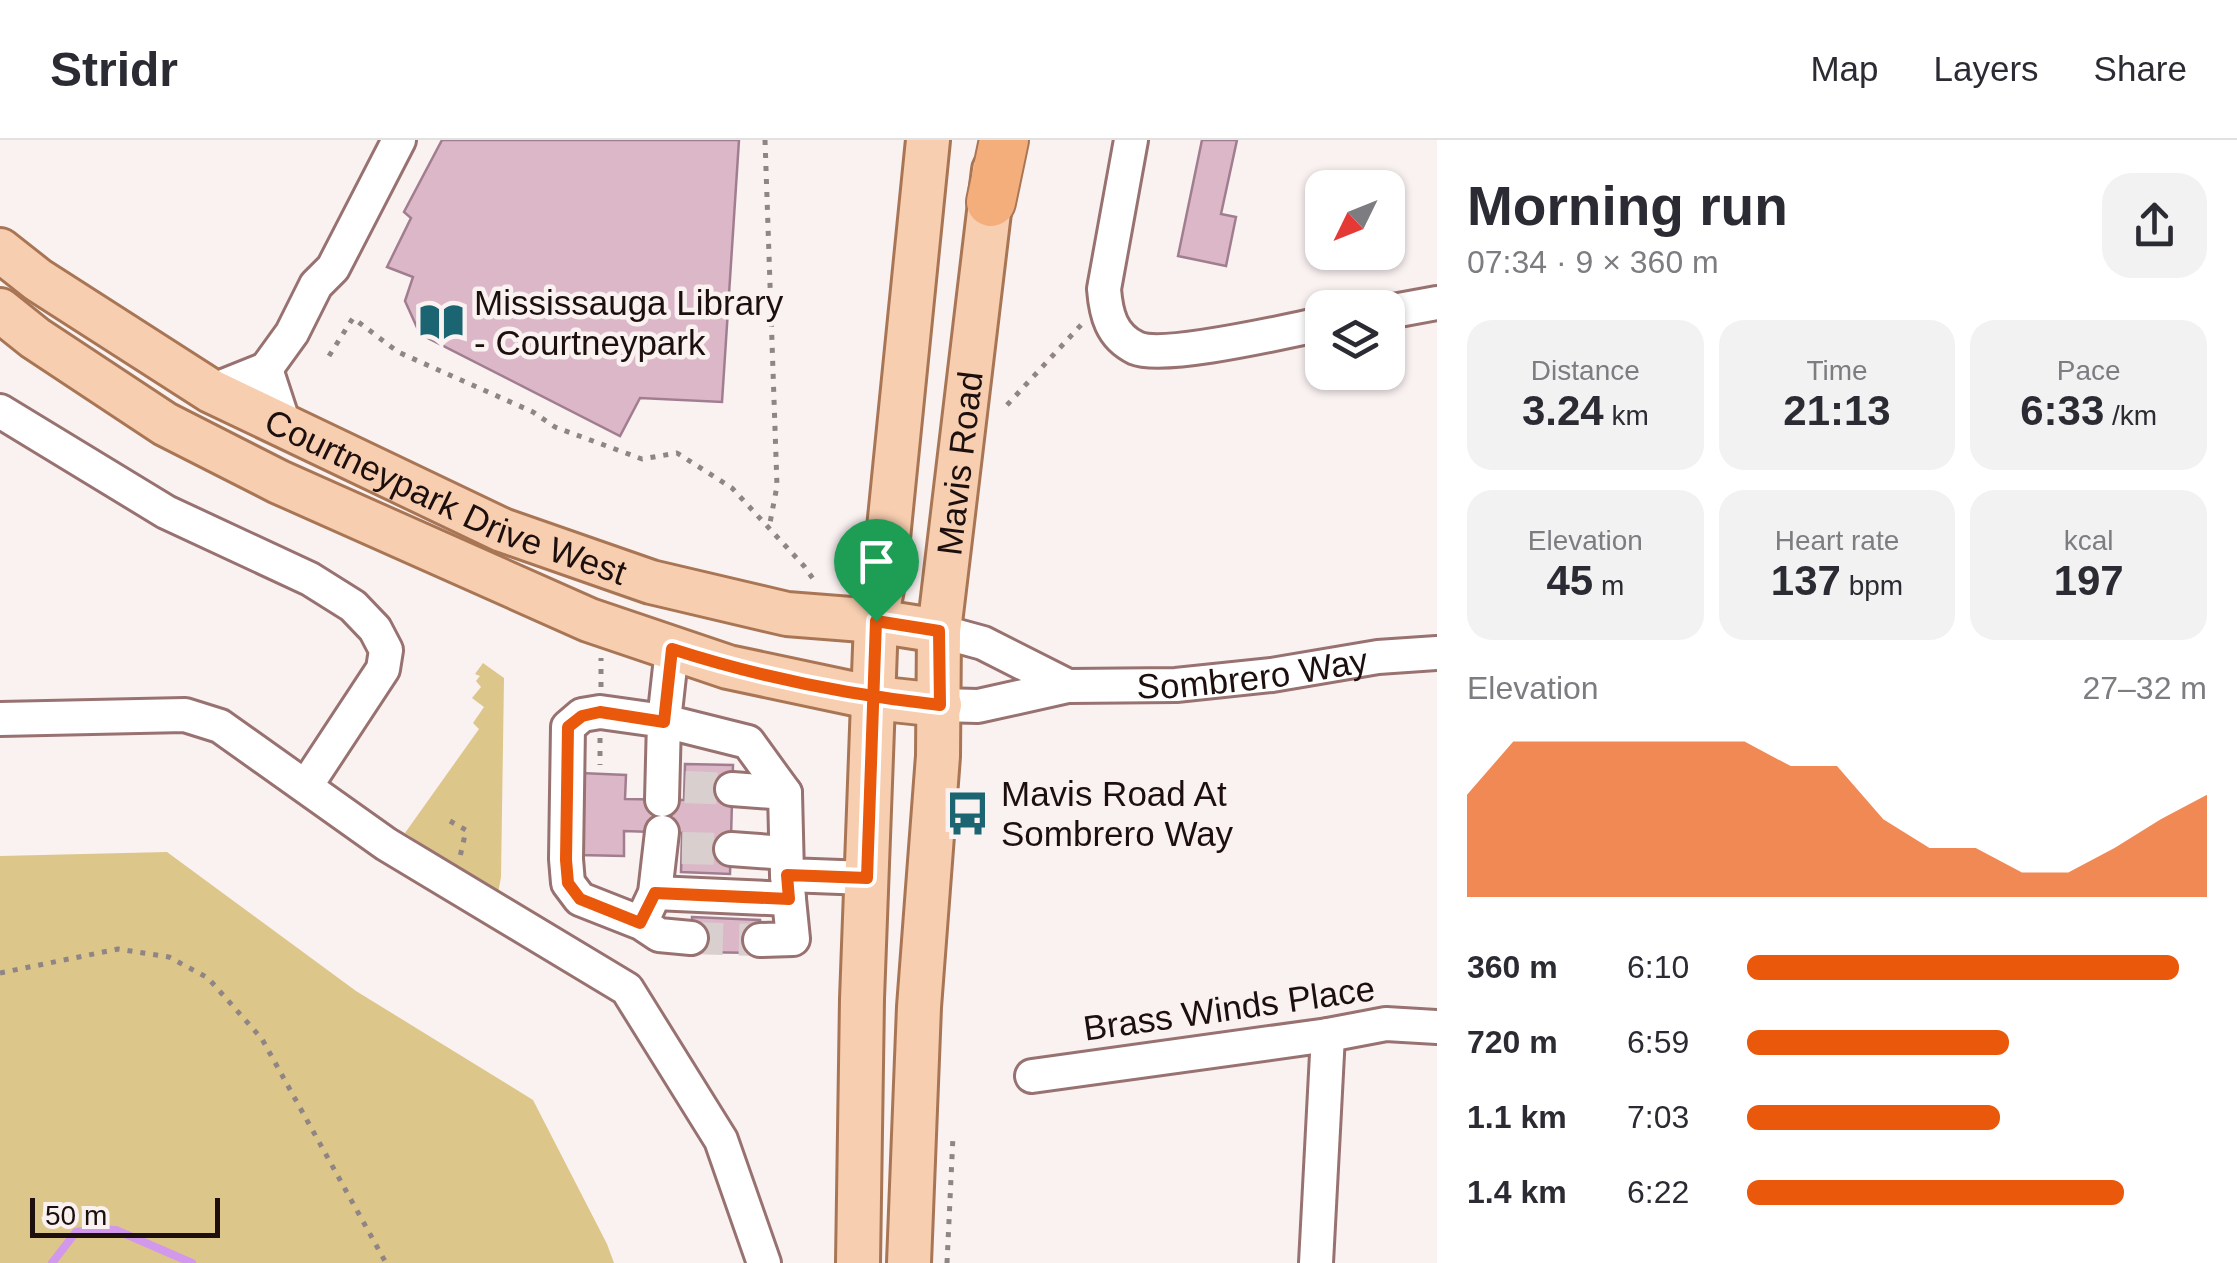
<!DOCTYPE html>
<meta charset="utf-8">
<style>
body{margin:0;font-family:Helvetica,sans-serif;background:#f2f2f3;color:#2b2b33;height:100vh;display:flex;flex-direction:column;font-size:38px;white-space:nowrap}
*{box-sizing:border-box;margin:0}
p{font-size:32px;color:#7c7c81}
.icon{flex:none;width:55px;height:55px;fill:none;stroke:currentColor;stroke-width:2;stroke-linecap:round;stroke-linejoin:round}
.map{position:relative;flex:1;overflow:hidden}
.side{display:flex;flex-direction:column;background:#fff;width:800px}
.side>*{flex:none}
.needle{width:65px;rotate:227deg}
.controls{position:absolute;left:1305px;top:30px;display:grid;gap:20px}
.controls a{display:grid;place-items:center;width:100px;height:100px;border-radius:20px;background:#fff;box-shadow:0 2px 8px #0004;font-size:50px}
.scale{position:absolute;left:30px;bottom:25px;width:190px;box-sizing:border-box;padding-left:10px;border:5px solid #1c0f0e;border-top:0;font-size:28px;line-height:35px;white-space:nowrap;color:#1c0f0e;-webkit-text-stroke:8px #faf1f1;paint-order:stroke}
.pin{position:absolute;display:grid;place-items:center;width:85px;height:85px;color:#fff;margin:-102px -42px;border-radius:50% 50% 50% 0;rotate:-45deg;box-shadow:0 0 10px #0007}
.pin .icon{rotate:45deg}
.round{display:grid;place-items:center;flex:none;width:105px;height:105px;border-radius:30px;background:#f2f2f3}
.head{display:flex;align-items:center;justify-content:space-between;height:170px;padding:0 30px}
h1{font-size:55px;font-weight:800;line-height:75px}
.figures{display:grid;grid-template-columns:repeat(3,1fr);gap:15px;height:170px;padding:10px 30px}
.figures div{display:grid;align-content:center;border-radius:25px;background:#f2f2f3;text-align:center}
.figures b{font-size:42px;font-weight:800}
.figures small{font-size:28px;font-weight:400}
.figures p{font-size:28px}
.chart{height:280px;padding:20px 30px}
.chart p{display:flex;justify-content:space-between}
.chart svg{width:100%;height:180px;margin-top:10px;fill:#ea580c;opacity:.7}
ul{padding:0 30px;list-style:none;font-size:32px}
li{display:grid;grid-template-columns:160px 120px 1fr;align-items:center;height:75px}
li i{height:25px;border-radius:12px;background:#ea580c}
header{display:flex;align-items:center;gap:60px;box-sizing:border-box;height:140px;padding:0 50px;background:#fff;border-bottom:2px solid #e1e1e2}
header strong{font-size:48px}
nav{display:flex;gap:55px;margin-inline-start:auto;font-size:35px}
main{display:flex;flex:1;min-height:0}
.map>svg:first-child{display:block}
.green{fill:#ddc689}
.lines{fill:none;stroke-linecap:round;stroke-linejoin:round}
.stream{stroke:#d198eb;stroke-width:8}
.building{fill:#dcb7c8;stroke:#a17e8f;stroke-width:2.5}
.minor-tunnel{stroke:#d9cfcf;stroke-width:32;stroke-dasharray:32 16;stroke-linecap:butt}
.minor-casing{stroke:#987270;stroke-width:38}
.major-casing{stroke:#a87655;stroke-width:48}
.highway-casing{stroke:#a87655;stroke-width:52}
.path{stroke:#908585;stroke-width:5;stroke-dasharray:5 8;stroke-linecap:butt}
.minor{stroke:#fff;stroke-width:32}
.major{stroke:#f8ceb0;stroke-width:42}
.highway{stroke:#f4ae7b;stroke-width:48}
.route-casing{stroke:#fff;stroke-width:20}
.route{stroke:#ea580c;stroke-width:12}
.labels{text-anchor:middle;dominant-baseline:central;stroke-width:9;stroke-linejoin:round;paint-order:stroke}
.poi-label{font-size:35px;fill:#1c0f0e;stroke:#faf1f1;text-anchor:start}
.street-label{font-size:35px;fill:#1c0f0e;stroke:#faf1f1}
</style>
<header>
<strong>Stridr</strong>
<nav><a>Map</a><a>Layers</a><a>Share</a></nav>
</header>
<main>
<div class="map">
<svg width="1437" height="1123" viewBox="0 0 1437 1123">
<rect width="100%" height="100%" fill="#faf1f1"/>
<g class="green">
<polygon points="483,523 504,538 501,737 498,753 405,693 479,589 473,583 484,567 472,558 481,547 476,541 480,536 475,534"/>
<polygon points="167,712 356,851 533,960 607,1104 614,1123 0,1123 0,716"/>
</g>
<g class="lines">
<polyline class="stream" points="52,1123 76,1092 93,1089 116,1090 192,1123"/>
</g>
<g class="building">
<polygon points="442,0 739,0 722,262 640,258 620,296 420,194 405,161 413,137 387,127 411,78 404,72"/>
<polygon points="1202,0 1237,0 1221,74 1236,77 1226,126 1178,116"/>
<polygon points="685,624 733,625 730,734 681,732 682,693 624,691 624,716 579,715 581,633 626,635 625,659 684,660"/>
<polygon points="692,777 760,780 760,813 691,812"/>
</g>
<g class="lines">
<g class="minor-tunnel">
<polyline points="685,647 732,649"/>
<polyline points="682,708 731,709"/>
<polyline points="691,798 760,800"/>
</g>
<defs>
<g id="minor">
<path d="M1131,0l-27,149c2,25 7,47 32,59 28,12 151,-17 186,-24"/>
<polyline points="1388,172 1437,163"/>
<polyline points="266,229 292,193 316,145 333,128 399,0"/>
<polyline points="211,251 266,229 285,287"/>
<polyline points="0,271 166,372 310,439 353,466 375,489 386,510 383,529 306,646"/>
<polyline points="939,491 983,503 1068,546"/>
<polyline points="672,509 664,581 748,602 785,653 787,735 867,738"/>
<path id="s1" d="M940,565l38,1 90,-20 108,-1 96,-10 106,-18 59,-4"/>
<polyline points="0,579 185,575 220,586 386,704 627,849 721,1000 764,1123"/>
<polyline points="732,649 785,653"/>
<polyline points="662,660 664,581 600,572 582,575 568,587 566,719 568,743 580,759 641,783 659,795 691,798"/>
<polyline points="731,709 786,713"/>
<polyline points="655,753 789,759 787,735"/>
<polyline points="647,770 655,753 662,692"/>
<polyline points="760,800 793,799 789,759"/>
<polyline points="1032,936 1328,895 1386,884 1437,887"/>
<polyline points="1316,1123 1328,895"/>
</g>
<g id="major">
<path id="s2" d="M0,110l38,30 173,111 291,139 149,52 136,32 89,7 63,10"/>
<polyline points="0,170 35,198 165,284 279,342 589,480 728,527 874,558 940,565"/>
<polyline points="858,1123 862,859 876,481 884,438 928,0"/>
<path id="s3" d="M909,1123l10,-256 19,-251 1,-125 55,-461"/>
</g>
<polyline id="highway" points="991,62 1004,0"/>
</defs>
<use href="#minor" class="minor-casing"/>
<use href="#major" class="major-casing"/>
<use href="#highway" class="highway-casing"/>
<g class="path">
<polyline points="765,0 777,346 769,388"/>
<polyline points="329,216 353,178 398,212 533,272 555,287 642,319 677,313 732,348 804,426 816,443"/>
<polyline points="1007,265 1081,185"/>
<polyline points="601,547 601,518"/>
<polyline points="600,598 600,625"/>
<polyline points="450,681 466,690 460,717"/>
<polyline points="0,833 118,809 169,817 208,838 262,899 386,1123"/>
<polyline points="947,1123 953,996"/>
</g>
<use href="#minor" class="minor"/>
<use href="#major" class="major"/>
<use href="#highway" class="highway"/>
</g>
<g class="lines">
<defs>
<path id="route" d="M876,481l-9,257 -80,-3 2,24 -134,-6 -15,30 -60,-24 -12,-16 -2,-23 2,-133 14,-11 18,-4 64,10 8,-73c87,28 177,46 268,56l-1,-74 -63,-10"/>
</defs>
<use href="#route" class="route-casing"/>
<use href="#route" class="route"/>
</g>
<defs>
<symbol id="library-bare" viewBox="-9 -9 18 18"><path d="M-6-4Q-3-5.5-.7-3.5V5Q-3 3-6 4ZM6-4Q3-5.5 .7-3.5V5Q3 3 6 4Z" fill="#1b6472" stroke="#faf1f1" stroke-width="2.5" paint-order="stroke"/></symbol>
<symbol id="bus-bare" viewBox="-9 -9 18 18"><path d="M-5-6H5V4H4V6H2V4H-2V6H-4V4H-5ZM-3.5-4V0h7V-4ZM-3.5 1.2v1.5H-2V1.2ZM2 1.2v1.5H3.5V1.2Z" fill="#1b6472" stroke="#faf1f1" stroke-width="2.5" paint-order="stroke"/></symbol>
</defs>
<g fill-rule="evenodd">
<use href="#library-bare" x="410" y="150" width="63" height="63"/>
<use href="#bus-bare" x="936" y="642" width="63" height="63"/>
</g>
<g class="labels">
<g class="poi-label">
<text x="474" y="162">Mississauga Library<tspan x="474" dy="40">- Courtneypark</tspan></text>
<text x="1001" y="653">Mavis Road At<tspan x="1001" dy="40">Sombrero Way</tspan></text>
</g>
<g class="street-label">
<text stroke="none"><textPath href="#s3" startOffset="802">Mavis Road</textPath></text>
<text stroke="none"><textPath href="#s2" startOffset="512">Courtneypark Drive West</textPath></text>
<text stroke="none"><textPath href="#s1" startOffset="315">Sombrero Way</textPath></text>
<text transform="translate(1229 868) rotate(-8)">Brass Winds Place</text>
</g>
</g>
</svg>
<div class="controls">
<a><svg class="needle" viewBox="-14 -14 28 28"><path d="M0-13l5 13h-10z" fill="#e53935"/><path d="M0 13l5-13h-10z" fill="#7c7c81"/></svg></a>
<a><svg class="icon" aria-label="layers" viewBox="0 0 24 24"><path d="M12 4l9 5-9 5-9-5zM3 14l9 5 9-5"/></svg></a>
</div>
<div class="scale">50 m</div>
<div class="pin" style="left:876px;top:481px;background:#1e9e55"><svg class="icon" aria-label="arrive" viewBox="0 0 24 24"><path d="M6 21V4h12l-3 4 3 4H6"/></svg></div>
</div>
<section class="side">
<div class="head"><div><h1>Morning run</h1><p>07:34 · 9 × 360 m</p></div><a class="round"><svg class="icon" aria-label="share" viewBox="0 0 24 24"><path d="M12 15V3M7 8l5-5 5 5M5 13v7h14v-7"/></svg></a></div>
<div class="figures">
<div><p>Distance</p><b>3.24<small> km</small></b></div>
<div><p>Time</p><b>21:13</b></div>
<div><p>Pace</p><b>6:33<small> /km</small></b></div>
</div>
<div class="figures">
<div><p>Elevation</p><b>45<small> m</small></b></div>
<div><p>Heart rate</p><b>137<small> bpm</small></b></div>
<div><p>kcal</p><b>197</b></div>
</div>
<div class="chart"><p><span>Elevation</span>27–32 m</p>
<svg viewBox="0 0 160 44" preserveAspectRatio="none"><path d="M0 44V19L10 6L20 6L30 6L40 6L50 6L60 6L70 12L80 12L90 25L100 32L110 32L120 38L130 38L140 32L150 25L160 19V44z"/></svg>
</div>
<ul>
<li><b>360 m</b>6:10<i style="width:94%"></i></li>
<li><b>720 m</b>6:59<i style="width:57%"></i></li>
<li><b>1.1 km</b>7:03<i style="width:55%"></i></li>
<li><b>1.4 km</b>6:22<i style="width:82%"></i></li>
</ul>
</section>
</main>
